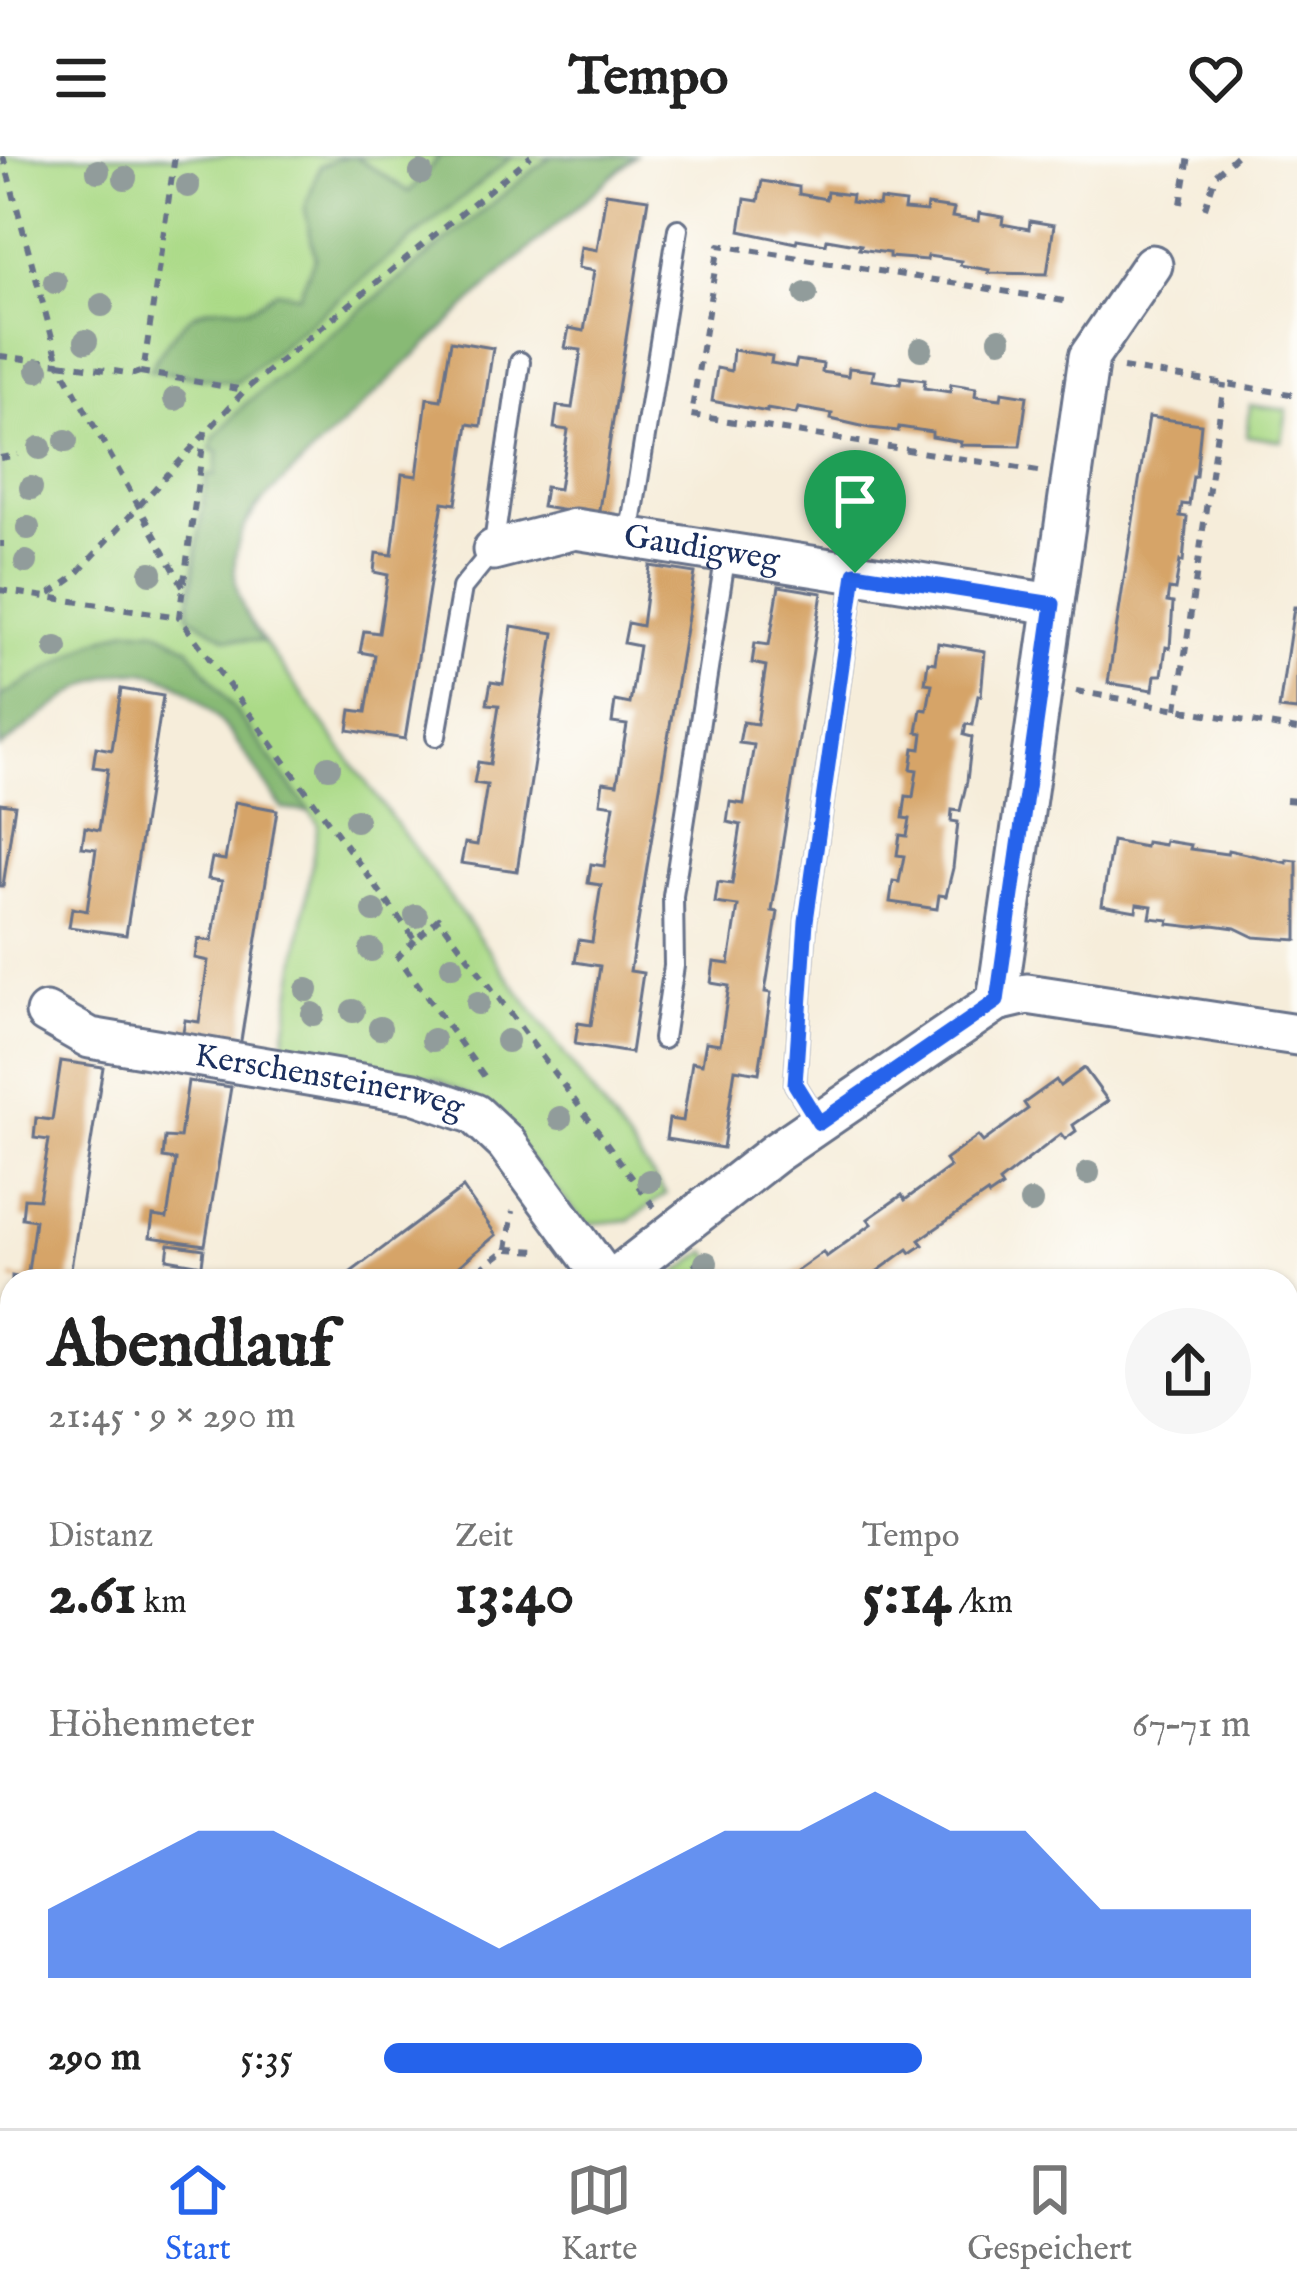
<!DOCTYPE html>
<html lang="de">
<meta charset="utf-8">
<style>
body{margin:0;font-family:"IM FELL English",serif;background:#f6f6f6;color:#222;height:100vh;display:flex;flex-direction:column;font-size:45px;white-space:nowrap}
*{box-sizing:border-box;margin:0}
p{font-size:39px;color:#767676}
.icon{flex:none;width:66px;height:66px;fill:none;stroke:currentColor;stroke-width:2;stroke-linecap:round;stroke-linejoin:round}
.map{position:relative;flex:1;overflow:hidden}
.panel{position:absolute;left:0px;top:1113px;width:1299px;height:861px;display:flex;flex-direction:column;background:#fff;border-radius:36px 36px 0 0;box-shadow:0 3px 9px #0004}
.panel>*{flex:none}
.pin{position:absolute;display:grid;place-items:center;width:102px;height:102px;color:#fff;margin:-123px -51px;border-radius:50% 50% 50% 0;rotate:-45deg;box-shadow:0 0 12px #0007}
.pin .icon{rotate:45deg}
.round{display:grid;place-items:center;flex:none;width:126px;height:126px;border-radius:63px;background:#f6f6f6}
.overview{display:flex;align-items:center;justify-content:space-between;height:204px;padding:0 48px}
h1{font-size:66px;font-weight:800;line-height:90px}
.metrics{display:grid;grid-template-columns:repeat(3,1fr);gap:18px;height:204px;padding:12px 48px}
.metrics div{display:grid;align-content:center}
.metrics b{font-size:60px;font-weight:800}
.metrics small{font-size:33px;font-weight:400}
.metrics p{font-size:33px}
.chart{height:336px;padding:24px 48px}
.chart p{display:flex;justify-content:space-between}
.chart svg{width:100%;height:216px;margin-top:12px;fill:#2563eb;opacity:.7}
ul{padding:0 48px;list-style:none;font-size:39px}
li{display:grid;grid-template-columns:192px 144px 1fr;align-items:center;height:90px}
li i{height:30px;border-radius:15px;background:#2563eb}
header{display:flex;justify-content:space-between;align-items:center;height:156px;padding:0 48px;background:#fff;font-size:54px;font-weight:800}
.tabs{display:flex;justify-content:space-around;align-items:center;height:168px;border-top:3px solid #e0e0e0;background:#fff;font-size:33px;color:#767676}
.tabs a{display:grid;justify-items:center;gap:6px}
.tabs .on{color:#2563eb}
.map>svg:first-child{display:block}
.green{fill:#abda87;stroke:#638472;stroke-width:3}
.forest{fill:#88ba74;stroke:#527469;stroke-width:3}
.building{fill:#d6a467}
.lines{fill:none;stroke-linecap:round;stroke-linejoin:round}
.service-casing{stroke:#687289;stroke-width:24}
.minor-casing{stroke:#687289;stroke-width:45}
.path{stroke:#687289;stroke-width:6;stroke-dasharray:9 9;stroke-linecap:butt}
.service{stroke:#fff;stroke-width:18}
.minor{stroke:#fff;stroke-width:39}
.tree{fill:#919c9b}
.route-casing{stroke:#fff;stroke-width:24}
.route{stroke:#2563eb;stroke-width:15}
.labels{text-anchor:middle;dominant-baseline:central;stroke-width:10;stroke-linejoin:round;paint-order:stroke}
.street-label{font-size:33px;fill:#1b2f5e;stroke:#fdfcf7}
</style>
<header><svg class="icon" aria-label="menu" viewBox="0 0 24 24"><path d="M4 6h16M4 12h16M4 18h16"/></svg>Tempo<svg class="icon" aria-label="heart" viewBox="0 0 24 24"><path d="M12 20l-8-8c-3-5 5-10 8-4 3-6 11-1 8 4z"/></svg></header>
<div class="map">
<svg width="1297" height="1972" viewBox="0 0 1297 1972">
<rect width="100%" height="100%" fill="#fdfcf7"/>
<filter id="ink" filterUnits="userSpaceOnUse"><feTurbulence type="fractalNoise" baseFrequency=".00833" numOctaves="2"/><feDisplacementMap in="SourceGraphic" scale="24" xChannelSelector="R" yChannelSelector="G"/><feConvolveMatrix kernelMatrix="1 2 1 2 8 2 1 2 1" color-interpolation-filters="sRGB"/></filter>
<filter id="wash" filterUnits="userSpaceOnUse"><feTurbulence type="fractalNoise" baseFrequency=".004" numOctaves="4" result="noise"/><feDisplacementMap in="SourceGraphic" scale="48" xChannelSelector="R" yChannelSelector="G"/><feGaussianBlur stdDeviation="2.7" result="paint"/><feColorMatrix in="noise" values="0 0 0 0 0 0 0 0 0 0 0 0 0 0 0 0 0 1.4 0 .05"/><feComposite in="paint" operator="in"/></filter>
<g filter="url(#wash)">
<rect width="100%" height="100%" fill="#f6edda"/>
<g class="green">
<path d="M0,0h635l-129,113 -229,216c-41,43 -57,77 -30,134l419,575 -36,26 -44,4 -112,-127 -35,-17 -27,-6 -130,-20 36,-230 -8,-12 -27,-3c-47,-65 -101,-179 -199,-122 -30,17 -57,41 -84,61z"/>
<polygon points="1250,249 1287,254 1282,285 1247,280"/>
<polygon points="707,1095 729,1125 666,1125"/>
</g>
<g class="forest">
<path d="M348,0h7l54,36 31,-36h73l-277,227 -87,-13c14,-21 32,-54 58,-61 36,-9 30,14 69,-18l23,4 16,-38 -10,-49 15,-42z"/>
<path d="M551,0h84l-129,113 -251,239c-32,47 -24,90 8,134l-37,-4 -38,-23 19,-140h8l3,-23 -7,-2 3,-12 30,-33z"/>
<path d="M128,473l28,1 32,17 122,165 -27,-3c-47,-65 -102,-179 -199,-122 -30,17 -57,41 -84,61v-51l96,-56z"/>
</g>
<g id="blocks">
<g class="building">
<polygon points="762,25 799,31 799,38 826,43 827,36 852,39 851,46 879,50 880,44 905,47 904,54 926,56 927,49 954,53 952,61 978,65 979,57 1003,61 1002,68 1029,73 1030,65 1054,69 1047,118 988,117 989,114 960,109 961,105 928,100 927,104 889,101 889,97 859,93 861,89 827,83 826,88 797,83 796,87 740,75 745,43 758,45"/>
<polygon points="606,37 648,43 598,360 542,351 545,331 559,333 568,274 554,272 557,250 572,252 581,194 565,192 569,172 584,175 594,115 578,112 581,91 597,94"/>
<polygon points="451,185 493,192 481,270 468,268 456,348 443,346 405,583 348,574 351,554 366,556 373,514 375,499 360,496 364,475 379,477 388,419 374,416 376,397 392,399 402,318 417,320 427,242 441,244"/>
<polygon points="733,194 772,200 771,207 795,211 797,204 823,208 822,216 848,220 849,212 874,215 872,224 900,228 901,221 925,224 924,232 950,236 951,228 976,232 975,240 1001,243 1002,236 1027,240 1020,290 960,289 961,286 932,281 932,276 899,271 898,275 870,272 831,263 832,258 798,252 796,258 767,253 767,256 712,245 717,212 731,215"/>
<polygon points="1149,261 1201,268 1196,320 1193,320 1189,349 1182,348 1180,360 1187,361 1183,406 1180,405 1175,434 1169,433 1167,446 1173,447 1170,492 1166,491 1162,519 1155,519 1153,534 1108,527"/>
<polygon points="650,410 695,417 630,815 643,817 631,897 575,888 578,867 591,869 600,810 575,806 579,784 592,786 601,729 588,727 591,708 604,710 614,649 600,647 603,626 617,628 627,569 612,567 615,545 630,548 639,490 624,487 628,467 642,470"/>
<polygon points="779,430 822,437 772,755 778,756 765,836 771,837 759,917 735,913 723,992 666,983 669,963 683,965 692,906 702,908 706,886 720,888 729,830 711,827 714,806 729,808 738,750 715,747 718,726 732,728 741,669 727,666 730,646 744,648 754,589 739,587 743,566 757,568 766,510 752,507 755,487 769,489"/>
<polygon points="1294,451 1297,451 1297,555 1279,553"/>
<polygon points="512,470 554,477 517,715 461,707 465,687 477,689 487,629 474,627 478,606 490,608 499,549 487,548 491,526 503,528"/>
<polygon points="938,487 985,495 981,540 978,539 973,569 966,568 964,579 972,581 967,625 960,655 952,654 951,665 958,666 953,712 946,740 939,739 937,753 890,746 893,725 899,726 904,700 897,699 900,679 907,680 910,663 903,662 906,640 913,641 917,614 911,613 914,592 921,593 923,577 917,576 921,553 927,554 932,528 925,527 928,506 935,507"/>
<polygon points="121,533 163,540 126,779 69,771 72,752 87,755 96,693 82,691 85,671 99,674 108,613 93,611 96,591 112,594"/>
<polygon points="235,646 277,654 240,891 182,882 185,864 199,866 208,805 195,802 198,783 212,785 222,725 208,723 212,702 225,704"/>
<polygon points="0,647 15,649 3,730 0,730"/>
<polygon points="1112,685 1145,691 1146,686 1164,689 1165,685 1191,689 1190,693 1227,698 1228,694 1287,707 1287,704 1297,705 1297,784 1254,781 1235,772 1213,769 1194,771 1168,768 1169,764 1150,762 1152,750 1137,748 1136,755 1102,749"/>
<polygon points="61,905 103,911 69,1125 12,1125 12,1120 27,1123 35,1064 22,1062 24,1042 39,1043 49,984 34,982 36,962 52,964"/>
<polygon points="1084,912 1108,945 1073,969 1076,975 1065,983 1061,978 999,1026 1002,1031 989,1040 987,1037 919,1084 923,1089 911,1097 908,1093 864,1125 791,1125 788,1121 823,1096 826,1101 872,1068 868,1063 902,1039 905,1044 950,1011 945,1004 978,980 983,986 1028,953 1024,947 1056,924 1060,930"/>
<polygon points="188,925 231,931 205,1089 150,1081 153,1060 167,1062 176,1004 163,1002 165,981 180,982"/>
<polygon points="463,1032 496,1079 441,1125 339,1125"/>
<polygon points="169,1088 204,1093 202,1109 167,1103"/>
<polygon points="1287,1250 1293,1258 1297,1255 1297,1311 1287,1318"/>
<polygon points="1297,1535 1297,1675 1287,1683 1287,1590 1292,1587 1287,1542"/>
<polygon points="12,1605 12,1675 0,1684 0,1613"/>
<polygon points="1297,1773 1297,1791 1293,1794 1297,1800 1297,1942 1287,1929 1287,1780"/>
<polygon points="331,1962 410,1962 417,1972 329,1972"/>
<polygon points="849,1962 863,1962 872,1972 841,1972 840,1969"/>
<polygon points="932,1962 963,1962 960,1972 920,1972"/>
<polygon points="1041,1962 1065,1962 1052,1972 1028,1972"/>
</g>
</g>
</g>
<g filter="url(#ink)">
<use href="#blocks" fill-opacity="0" stroke="#687289" stroke-width="3"/>
<g class="lines">
<defs>
<g id="service">
<polyline points="629,381 678,73"/>
<polyline points="436,580 462,432 493,394 520,206"/>
<polyline points="663,883 674,810 673,740 726,397"/>
<polyline points="819,967 795,928 806,765 855,417"/>
<polyline points="0,1741 12,1732"/>
</g>
<g id="minor">
<path id="s1" d="M493,394l82,-21 478,75"/>
<polyline points="997,845 1089,201 1152,109"/>
<path id="s2" d="M46,857l44,25 324,55 61,21 31,29 101,138"/>
<polyline points="611,1125 775,997 997,845 1027,838 1297,879"/>
<polyline points="0,1840 12,1831"/>
<polyline points="507,1962 515,1972"/>
</g>
</defs>
<use href="#service" class="service-casing"/>
<use href="#minor" class="minor-casing"/>
<g class="path">
<polyline points="3,0 59,207 134,218 140,216 144,210 175,0"/>
<polyline points="1181,48 1189,0"/>
<polyline points="1205,52 1216,18 1236,0"/>
<polyline points="0,200 59,207 183,430"/>
<polyline points="1123,212 1297,239"/>
<polyline points="140,216 245,234"/>
<polyline points="205,275 179,461 415,784 439,762 654,1051"/>
<polyline points="0,302 18,299"/>
<polyline points="1038,315 691,259 719,89 1070,146"/>
<polyline points="0,388 4,388"/>
<polyline points="0,434 179,461"/>
<polyline points="50,438 73,422 245,234 531,0"/>
<polyline points="1076,535 1297,574"/>
<polyline points="1177,553 1224,228"/>
<polyline points="1286,644 1297,645"/>
<polyline points="415,784 398,801 487,924"/>
<polyline points="507,1093 513,1055"/>
<polyline points="694,1106 707,1125"/>
<polyline points="465,1125 507,1093 540,1095"/>
<polyline points="0,1333 12,1349"/>
<polyline points="0,1368 12,1359"/>
<polyline points="0,1392 4,1398 12,1399"/>
<polyline points="1287,1440 1297,1433"/>
<polyline points="273,1962 279,1972"/>
<polyline points="735,1972 748,1962"/>
<polyline points="1139,1972 1153,1962"/>
</g>
<use href="#service" class="service"/>
<use href="#minor" class="minor"/>
</g>
<g class="tree">
<circle cx="98" cy="15" r="12"/>
<circle cx="421" cy="17" r="12"/>
<circle cx="125" cy="22" r="12"/>
<circle cx="188" cy="30" r="12"/>
<circle cx="55" cy="126" r="12"/>
<circle cx="806" cy="138" r="12"/>
<circle cx="102" cy="149" r="12"/>
<circle cx="1000" cy="183" r="12"/>
<circle cx="86" cy="185" r="12"/>
<circle cx="921" cy="193" r="12"/>
<circle cx="38" cy="214" r="12"/>
<circle cx="175" cy="243" r="12"/>
<circle cx="66" cy="285" r="12"/>
<circle cx="40" cy="292" r="12"/>
<circle cx="31" cy="332" r="12"/>
<circle cx="28" cy="372" r="12"/>
<circle cx="26" cy="406" r="12"/>
<circle cx="151" cy="417" r="12"/>
<circle cx="56" cy="492" r="12"/>
<circle cx="329" cy="611" r="12"/>
<circle cx="356" cy="664" r="12"/>
<circle cx="374" cy="755" r="12"/>
<circle cx="416" cy="760" r="12"/>
<circle cx="371" cy="794" r="12"/>
<circle cx="452" cy="810" r="12"/>
<circle cx="307" cy="834" r="12"/>
<circle cx="478" cy="847" r="12"/>
<circle cx="353" cy="855" r="12"/>
<circle cx="313" cy="858" r="12"/>
<circle cx="380" cy="872" r="12"/>
<circle cx="433" cy="884" r="12"/>
<circle cx="507" cy="885" r="12"/>
<circle cx="560" cy="962" r="12"/>
<circle cx="1088" cy="1017" r="12"/>
<circle cx="649" cy="1025" r="12"/>
<circle cx="1031" cy="1046" r="12"/>
<circle cx="706" cy="1107" r="12"/>
</g>
</g>
<g class="lines" filter="url(#ink)">
<defs>
<polygon id="route" points="855,417 1053,448 997,845 819,967 795,928 806,765"/>
</defs>
<use href="#route" class="route-casing"/>
<use href="#route" class="route"/>
</g>
<g class="labels">
<g class="street-label">
<text stroke="none"><textPath href="#s1" startOffset="213">Gaudigweg</textPath></text>
<text stroke="none"><textPath href="#s2" startOffset="294">Kerschensteinerweg</textPath></text>
</g>
</g>
</svg>
<div class="pin" style="left:855px;top:417px;background:#1e9e55"><svg class="icon" aria-label="arrive" viewBox="0 0 24 24"><path d="M6 21V4h12l-3 4 3 4H6"/></svg></div>
<section class="panel">
<div class="overview"><div><h1>Abendlauf</h1><p>21:45 · 9 × 290 m</p></div><a class="round"><svg class="icon" aria-label="share" viewBox="0 0 24 24"><path d="M12 15V3M7 8l5-5 5 5M5 13v7h14v-7"/></svg></a></div>
<div class="metrics">
<div><p>Distanz</p><b>2.61<small> km</small></b></div>
<div><p>Zeit</p><b>13:40</b></div>
<div><p>Tempo</p><b>5:14<small> /km</small></b></div>
</div>
<div class="chart"><p><span>Höhenmeter</span>67–71 m</p>
<svg viewBox="0 0 160 44" preserveAspectRatio="none"><path d="M0 44V30L10 22L20 14L30 14L40 22L50 30L60 38L70 30L80 22L90 14L100 14L110 6L120 14L130 14L140 30L150 30L160 30V44z"/></svg>
</div>
<ul>
<li><b>290 m</b>5:35<i style="width:62%"></i></li>
</ul>
</section>
</div>
<nav class="tabs">
<a class="on"><svg class="icon" aria-label="home" viewBox="0 0 24 24"><path d="M3 11l9-7 9 7M6 9v11h12V9"/></svg>Start</a>
<a><svg class="icon" aria-label="map" viewBox="0 0 24 24"><path d="M3 6l6-2 6 2 6-2v14l-6 2-6-2-6 2zM9 4v14M15 6v14"/></svg>Karte</a>
<a><svg class="icon" aria-label="saved" viewBox="0 0 24 24"><path d="M7 4h10v16l-5-4-5 4z"/></svg>Gespeichert</a>
</nav>
